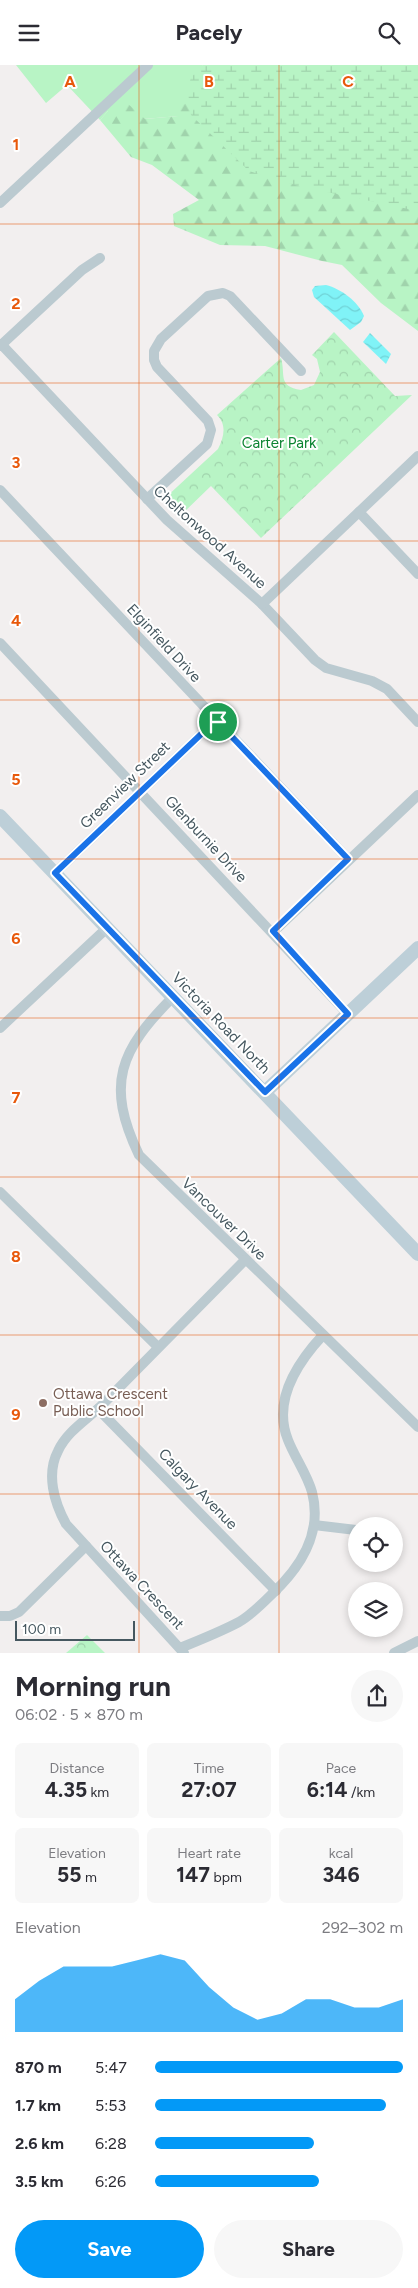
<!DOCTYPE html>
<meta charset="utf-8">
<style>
body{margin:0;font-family:Figtree,sans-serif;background:#f7f7f7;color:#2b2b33;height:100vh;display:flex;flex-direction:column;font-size:19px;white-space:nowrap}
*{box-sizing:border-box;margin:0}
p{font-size:16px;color:#7c7c81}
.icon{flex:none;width:28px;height:28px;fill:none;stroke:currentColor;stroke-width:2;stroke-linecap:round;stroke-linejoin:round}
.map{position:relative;height:1588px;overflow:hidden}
.drawer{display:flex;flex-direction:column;background:#fff;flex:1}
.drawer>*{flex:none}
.controls{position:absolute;left:348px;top:1452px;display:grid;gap:10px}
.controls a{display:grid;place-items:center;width:55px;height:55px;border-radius:50%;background:#fff;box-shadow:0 2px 8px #0003;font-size:25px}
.scale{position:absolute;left:15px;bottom:12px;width:120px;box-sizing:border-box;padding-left:5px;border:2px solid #45575f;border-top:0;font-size:14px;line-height:18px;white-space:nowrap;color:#45575f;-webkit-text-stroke:4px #fff;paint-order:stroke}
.pin{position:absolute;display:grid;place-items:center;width:42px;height:42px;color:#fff;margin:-21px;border:2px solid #fff;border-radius:50%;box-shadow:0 1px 5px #0007}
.round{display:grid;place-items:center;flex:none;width:52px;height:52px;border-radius:26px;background:#f7f7f7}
.summary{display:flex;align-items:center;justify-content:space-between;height:85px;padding:0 15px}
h1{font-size:28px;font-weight:700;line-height:38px}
.figures{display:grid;grid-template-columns:repeat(3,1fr);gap:8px;height:85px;padding:5px 15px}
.figures div{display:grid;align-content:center;border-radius:8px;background:#f7f7f7;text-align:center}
.figures b{font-size:21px;font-weight:700}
.figures small{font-size:14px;font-weight:400}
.figures p{font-size:14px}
.chart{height:140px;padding:10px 15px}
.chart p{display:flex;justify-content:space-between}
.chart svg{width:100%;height:90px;margin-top:5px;fill:#0399f7;opacity:.7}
.cta{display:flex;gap:10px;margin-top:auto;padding:10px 15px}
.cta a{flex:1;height:58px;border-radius:30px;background:#0399f7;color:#fff;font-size:20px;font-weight:700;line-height:58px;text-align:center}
.cta a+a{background:#f7f7f7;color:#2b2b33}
ul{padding:0 15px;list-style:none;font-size:16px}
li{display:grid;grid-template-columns:80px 60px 1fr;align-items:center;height:38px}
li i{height:12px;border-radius:6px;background:#0399f7}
header{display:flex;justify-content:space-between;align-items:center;height:65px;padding:0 15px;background:#fff;font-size:22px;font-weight:700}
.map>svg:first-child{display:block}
.grass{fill:#b8f4c5}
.forest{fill:url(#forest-firs)}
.wetland{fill:url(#wetland-marsh)}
.park{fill:url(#park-crowns)}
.water{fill:url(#water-waves)}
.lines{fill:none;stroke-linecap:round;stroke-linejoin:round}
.minor{stroke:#bbcad0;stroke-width:10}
.secondary{stroke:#bdcfd8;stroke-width:14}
.route-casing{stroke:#fff;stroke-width:10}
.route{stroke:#1a73e8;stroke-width:6}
.grid{fill:none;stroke:#e8590c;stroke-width:1;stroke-opacity:0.55}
.education-dot{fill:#8d6e63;stroke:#fff;stroke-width:2}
.labels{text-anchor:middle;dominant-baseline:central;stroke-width:4;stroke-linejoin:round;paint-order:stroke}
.park-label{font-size:15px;fill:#0c8432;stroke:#fff}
.street-label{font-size:15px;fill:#45575f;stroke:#fff}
.education-label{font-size:15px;fill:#785e54;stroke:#fff;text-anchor:start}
.grid-label{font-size:16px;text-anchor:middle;font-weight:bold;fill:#e8590c;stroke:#fff;stroke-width:4;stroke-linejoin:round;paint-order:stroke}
</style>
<header><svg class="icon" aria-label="menu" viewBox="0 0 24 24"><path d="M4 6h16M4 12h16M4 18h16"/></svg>Pacely<svg class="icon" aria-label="search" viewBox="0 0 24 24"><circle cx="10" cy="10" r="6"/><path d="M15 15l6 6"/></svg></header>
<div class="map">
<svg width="418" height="1588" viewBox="0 0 418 1588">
<defs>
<pattern id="forest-firs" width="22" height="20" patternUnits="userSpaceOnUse" patternTransform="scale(1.25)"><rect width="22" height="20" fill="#b8f4c5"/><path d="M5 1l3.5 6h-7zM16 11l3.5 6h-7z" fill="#a0d3ac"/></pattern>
<pattern id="wetland-marsh" width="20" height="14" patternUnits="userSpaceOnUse" patternTransform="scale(1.25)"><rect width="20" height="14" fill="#b8f4c5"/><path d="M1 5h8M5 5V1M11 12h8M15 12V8" fill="none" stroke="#a0d3ac"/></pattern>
<pattern id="park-crowns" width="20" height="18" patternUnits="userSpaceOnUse" patternTransform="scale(1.25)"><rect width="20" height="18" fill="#b8f4c5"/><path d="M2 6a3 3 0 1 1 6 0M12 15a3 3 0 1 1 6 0" fill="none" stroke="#a0d3ac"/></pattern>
<pattern id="water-waves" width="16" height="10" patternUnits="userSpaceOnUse" patternTransform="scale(1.25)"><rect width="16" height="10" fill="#80f3f7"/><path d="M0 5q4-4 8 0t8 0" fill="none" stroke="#70d2d6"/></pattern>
</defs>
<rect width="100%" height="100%" fill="#f2efef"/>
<polygon class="grass" points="16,0 203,0 179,51 144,54 108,46 100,55 67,20 46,38"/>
<polygon class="forest" points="418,0 418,266 381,238 342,200 322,196 265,181 220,180 174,161 173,149 199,135 152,100 131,92 100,55 108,46 127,38 145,54 178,51 180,27 206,28"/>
<polygon class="wetland" points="203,0 418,0 418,146 298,121 249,106 191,50 187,29 191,12"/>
<g class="park">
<path d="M334,267l61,64 17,-1 -151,143 -50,-52 -30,29 -17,-16 54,-50c6,-12 9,-24 -1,-34l64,-57c5,17 -4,28 20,32l13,-5 6,-13 -3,-13 -5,-4z"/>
<polygon points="87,1570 105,1588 66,1588"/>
</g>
<g class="water">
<path d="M326,220c15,4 32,16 38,31l-3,6 -11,8 -36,-33 -2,-7 3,-4z"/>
<polygon points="370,268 391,289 386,299 363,277"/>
</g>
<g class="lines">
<g class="minor">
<polyline points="0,138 148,0"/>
<polyline points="1,279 167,455 262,539 315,595 326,603 372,616 387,624 418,657"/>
<polyline points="0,281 82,205 100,193"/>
<polyline points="0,425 348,794"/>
<polyline points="147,434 207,379 211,365 208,356 157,302 154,295 154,286 161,274 208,231 223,228 230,231 301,306"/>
<polyline points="359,447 418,509"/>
<polyline points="262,539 418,391"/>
<polyline points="0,578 348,949"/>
<polyline points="55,808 216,655"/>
<polyline points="273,867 418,730"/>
<path d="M173,932c-53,53 -68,87 -34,158l279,272"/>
<polyline points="0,963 107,863"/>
<polyline points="0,1127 158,1282"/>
<polyline points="98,1344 276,1526"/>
<polyline points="314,1460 356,1465"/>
<polyline points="394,1471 394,1482"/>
<polyline points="0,1551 10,1551 19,1547 86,1481"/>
<path d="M180,1583c20,-8 40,-16 59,-26 12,-7 22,-17 32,-27 29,-27 52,-61 41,-103 -5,-18 -17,-34 -24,-52 -16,-39 9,-77 35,-105"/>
<path d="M184,1588l-118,-129c-12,-22 -20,-50 -8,-73 9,-20 30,-32 45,-47 47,-48 95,-96 142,-144"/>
<polyline points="394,1588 418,1576"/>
</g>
<g class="secondary">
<polyline points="0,751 418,1189"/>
<polyline points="265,1027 418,883"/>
</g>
</g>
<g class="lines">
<defs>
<polygon id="route" points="216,655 348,794 273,866 348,949 265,1027 55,808"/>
</defs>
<use href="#route" class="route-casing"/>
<use href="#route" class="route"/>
</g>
<path class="grid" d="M139,0v1588M279,0v1588M0,159h418M0,318h418M0,476h418M0,635h418M0,794h418M0,953h418M0,1112h418M0,1270h418M0,1429h418"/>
<circle class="education-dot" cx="43" cy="1338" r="5"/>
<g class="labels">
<g class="park-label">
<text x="279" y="378">Carter Park</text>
</g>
<g class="street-label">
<text transform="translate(210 472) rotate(42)">Cheltonwood Avenue</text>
<text transform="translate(164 578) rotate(47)">Elginfield Drive</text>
<text transform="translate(125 720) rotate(-44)">Greenview Street</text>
<text transform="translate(206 774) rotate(47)">Glenburnie Drive</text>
<text transform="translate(221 958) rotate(46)">Victoria Road North</text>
<text transform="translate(224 1154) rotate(44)">Vancouver Drive</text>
<text transform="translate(198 1424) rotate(46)">Calgary Avenue</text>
<text transform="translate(142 1520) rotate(47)">Ottawa Crescent</text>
</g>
<g class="education-label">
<text x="53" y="1329">Ottawa Crescent<tspan x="53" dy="17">Public School</tspan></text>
</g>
</g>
<g class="grid-label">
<text x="70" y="22">A</text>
<text x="209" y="22">B</text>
<text x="348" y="22">C</text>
<text x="16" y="85">1</text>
<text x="16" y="244">2</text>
<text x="16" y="403">3</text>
<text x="16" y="561">4</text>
<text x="16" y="720">5</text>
<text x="16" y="879">6</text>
<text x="16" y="1038">7</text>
<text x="16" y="1197">8</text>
<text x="16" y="1355">9</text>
</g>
</svg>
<div class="controls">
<a><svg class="icon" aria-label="locate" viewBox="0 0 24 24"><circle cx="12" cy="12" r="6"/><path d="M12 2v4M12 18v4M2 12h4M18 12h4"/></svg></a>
<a><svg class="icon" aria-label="layers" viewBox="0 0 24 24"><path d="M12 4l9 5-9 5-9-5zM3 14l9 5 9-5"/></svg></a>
</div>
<div class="scale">100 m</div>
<div class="pin" style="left:218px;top:657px;background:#1e9e55"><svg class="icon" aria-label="arrive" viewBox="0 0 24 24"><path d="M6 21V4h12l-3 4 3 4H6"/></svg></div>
</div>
<section class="drawer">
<div class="summary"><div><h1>Morning run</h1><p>06:02 · 5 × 870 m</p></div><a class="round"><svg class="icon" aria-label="share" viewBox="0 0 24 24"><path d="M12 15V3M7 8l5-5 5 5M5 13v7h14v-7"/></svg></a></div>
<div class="figures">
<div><p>Distance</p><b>4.35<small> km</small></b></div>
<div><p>Time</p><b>27:07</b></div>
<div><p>Pace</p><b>6:14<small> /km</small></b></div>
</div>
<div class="figures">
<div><p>Elevation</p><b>55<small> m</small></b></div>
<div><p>Heart rate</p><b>147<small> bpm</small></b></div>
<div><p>kcal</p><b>346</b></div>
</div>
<div class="chart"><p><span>Elevation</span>292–302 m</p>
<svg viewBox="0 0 160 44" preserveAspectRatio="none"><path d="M0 44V28L10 19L20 12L30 12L40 12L50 9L60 6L70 9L80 22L90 32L100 38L110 35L120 28L130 28L140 32L150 32L160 28V44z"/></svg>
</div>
<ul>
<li><b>870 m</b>5:47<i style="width:100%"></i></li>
<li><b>1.7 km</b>5:53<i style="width:93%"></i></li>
<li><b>2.6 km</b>6:28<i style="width:64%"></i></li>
<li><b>3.5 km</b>6:26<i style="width:66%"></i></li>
</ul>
<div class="cta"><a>Save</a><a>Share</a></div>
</section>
